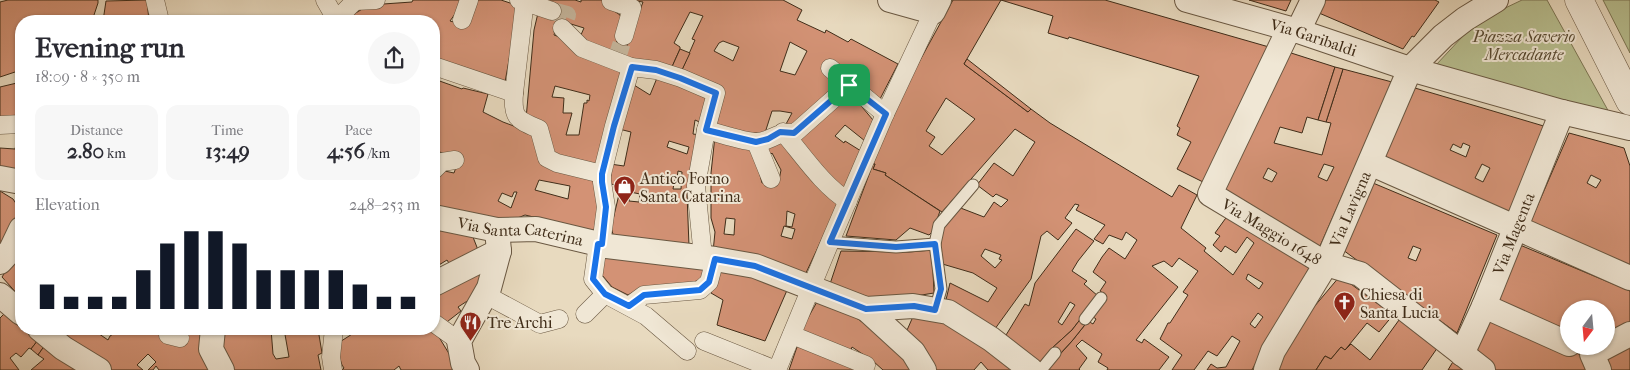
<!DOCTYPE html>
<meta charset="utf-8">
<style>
body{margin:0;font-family:"IM FELL French Canon",serif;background:#f7f7f7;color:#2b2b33;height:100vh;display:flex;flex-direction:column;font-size:19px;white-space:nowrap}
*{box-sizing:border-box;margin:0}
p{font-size:16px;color:#7c7c81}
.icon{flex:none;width:28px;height:28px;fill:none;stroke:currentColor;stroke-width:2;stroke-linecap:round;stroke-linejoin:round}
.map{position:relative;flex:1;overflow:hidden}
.panel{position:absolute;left:15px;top:15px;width:425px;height:320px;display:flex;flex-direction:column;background:#fff;border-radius:20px;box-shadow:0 1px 4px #0004}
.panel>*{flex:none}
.needle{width:32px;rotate:196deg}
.fabs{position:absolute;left:1560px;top:300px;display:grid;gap:10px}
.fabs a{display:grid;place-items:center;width:55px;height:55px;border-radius:50%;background:#fff;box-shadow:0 1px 4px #0004;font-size:25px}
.pin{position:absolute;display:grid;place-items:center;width:42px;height:42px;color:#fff;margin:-21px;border-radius:10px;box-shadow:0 2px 8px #0006}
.round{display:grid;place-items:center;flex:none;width:52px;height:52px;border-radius:26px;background:#f7f7f7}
.head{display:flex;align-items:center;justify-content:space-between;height:85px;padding:0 20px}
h1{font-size:28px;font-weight:700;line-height:38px}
.metrics{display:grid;grid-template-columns:repeat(3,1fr);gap:8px;height:85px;padding:5px 20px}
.metrics div{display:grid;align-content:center;border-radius:12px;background:#f7f7f7;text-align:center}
.metrics b{font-size:21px;font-weight:700}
.metrics small{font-size:14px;font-weight:400}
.metrics p{font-size:14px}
.chart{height:140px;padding:10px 20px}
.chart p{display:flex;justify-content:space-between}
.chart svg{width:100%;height:90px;margin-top:5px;stroke:#111827;stroke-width:6}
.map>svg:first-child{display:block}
.green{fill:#b8bf90;stroke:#7c7654}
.building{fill:#d39275;stroke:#402d19;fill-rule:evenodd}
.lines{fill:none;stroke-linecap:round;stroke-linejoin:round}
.pedestrian-tunnel{stroke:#c6b79e;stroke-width:18;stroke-dasharray:18 9;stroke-linecap:butt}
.service-casing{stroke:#6a5842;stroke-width:13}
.pedestrian-casing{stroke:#6a5842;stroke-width:19}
.minor-casing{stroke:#6a5842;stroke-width:26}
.tertiary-casing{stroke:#6a5842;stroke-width:29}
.service{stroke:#f0e7d5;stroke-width:11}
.pedestrian{stroke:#f0e7d5;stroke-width:18}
.minor{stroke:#f0e7d5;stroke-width:24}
.tertiary{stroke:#f0e7d5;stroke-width:28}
.route-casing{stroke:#fff;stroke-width:10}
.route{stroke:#1a73e8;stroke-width:6}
.labels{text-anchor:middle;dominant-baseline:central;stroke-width:4;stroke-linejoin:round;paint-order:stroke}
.park-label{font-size:16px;font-style:italic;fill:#584a31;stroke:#f0e7d5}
.street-label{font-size:16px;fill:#402d19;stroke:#f0e7d5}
.poi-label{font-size:16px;fill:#402d19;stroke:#f0e7d5;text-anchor:start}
</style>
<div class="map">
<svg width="1630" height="370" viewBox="0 0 1630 370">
<rect width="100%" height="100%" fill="#e8dabf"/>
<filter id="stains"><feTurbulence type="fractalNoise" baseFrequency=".004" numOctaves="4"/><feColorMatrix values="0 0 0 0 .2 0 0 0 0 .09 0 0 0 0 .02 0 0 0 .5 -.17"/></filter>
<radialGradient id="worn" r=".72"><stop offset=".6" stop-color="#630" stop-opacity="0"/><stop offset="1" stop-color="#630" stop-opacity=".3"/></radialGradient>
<g class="green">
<polygon points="1522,0 1547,0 1610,114 1436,65 1476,22"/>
<polygon points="1603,0 1630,0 1630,53"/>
</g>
<g class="building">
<polygon points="8,0 98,0 98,3 92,21 21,21 21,70 0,77 0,2"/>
<polygon points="147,0 149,21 103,21 106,1"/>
<polygon points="413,0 465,0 450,21 465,25 474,0 501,0 519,6 505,82 434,59 434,21 345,21 344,20 369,5 412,2"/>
<path d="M543,0h32l6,2v-2h26l-2,5 15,10 3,9 -12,33 -31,-20 4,-9 -26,-8 -4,15 14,5 52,31v10l-20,85 -49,-10 -25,-37 8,-89 4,-17 17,6 4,-11zM555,86l35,9 -1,6 -2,-1v3h-3l-5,32h-13l6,-22h-9l1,-15 -12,-1z"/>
<path d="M628,0h155l19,10 -5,10 28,13 1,-3 22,12 3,-3 47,25 -19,37 -35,-17 -53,46 -5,-6 6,-11 -12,-2h-8l-8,25 -53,-9 9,-25 -39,-30 14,-32 -3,-1 11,-23 -13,-4 -16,31 6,4v2l-9,20 -50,-9 22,-58zM723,41l16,6 -6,14 -19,-10 5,-8zM790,42l17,9 -12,24 -15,-4z"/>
<path d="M953,0h152l164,47 -66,135 -26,-13 14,-27 -14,-7 3,-7 -3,-2 22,-50 -130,-39 -1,2 -20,-6 5,-17 -52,-16 -37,64 64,48 3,-3 19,14 122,74 7,-12 18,10 -16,33 25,20 -2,3 29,24 21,-32 -7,-6 -11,16 -11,-7 -4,6 -8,-7 7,-9 -5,-3 13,-18 81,53 -22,44 -17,24 -18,34h-45l4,-6 6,4 9,-1 14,-26 -8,-5 -15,20 -9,-5 -14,19h-22l10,-15 -22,-16 8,-16h2l18,-28 -5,-3 15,-21 -19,-13 -7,9 -8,-6 -12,5 26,21 -42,53 6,3 2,-4 25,18 -10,13h-52l1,-2 -10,-6 4,-8 -20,-14 -6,6 11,12 -8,11 1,1h-34l26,-29 16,-20 5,3 3,-5 -4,-3 15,-20 -7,-5 6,-9 -13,-10 9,-15 7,-9 16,11 12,-19 -11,-8 -4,8 -13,-5 -6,9 -9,-5 11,-14 -29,-15 3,-5 -4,-1 -10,14 7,5 -14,17 -11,-9 -6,5 -10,43 -39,54 -47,-29 5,-21 38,19 9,-14 -24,-15 -34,-10 3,-36h3l13,-20 26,10 10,-15 7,5 7,-7 -12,-6 -3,3 -16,-12 17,-22 19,13 22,-34 -20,-13 -73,83 -57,-37 1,-2 -13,-4 2,-5h-2l22,-58zM946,98l29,21 -33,36 -13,-9 6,-9 -9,-6zM985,249l16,6 -2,4 3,1 -7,8 -14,-12zM1248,274l15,9 -4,6 -13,-10zM1258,313l5,4 -8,11 -5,-4z"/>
<polygon points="1249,0 1291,0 1286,11"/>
<polygon points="1325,0 1435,0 1439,2 1414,37 1412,36 1403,49 1319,13"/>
<polygon points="619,38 629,41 621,60 611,57"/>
<polygon points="680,49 690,53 681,72 671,69"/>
<path d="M1288,52l47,15 -17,53 -11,-3 -5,16 -22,-6 -6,16 48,12 9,-32 -5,-1 17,-53 49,13 -75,171 -97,-61zM1324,164l10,3 -7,14 -9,-4zM1268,168l9,5 -5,9 -9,-4z"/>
<polygon points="967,59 1031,109 1028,112 964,64"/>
<polygon points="1335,67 1343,69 1326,122 1318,120"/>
<path d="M657,78l52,17 -5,29 -9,-4 -2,14 7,1 -13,59 2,52 -75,-9 -3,-9 10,-42 -15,-3 4,-19 14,2 7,-34 -12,-3 15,-44 16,10zM669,141l20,6 -2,7 -20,-7zM678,171l4,1 -1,17h-8l2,-11h2zM630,192l10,2 -1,8 -10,-1z"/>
<path d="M434,79l28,10 1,-1 25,6 -5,18 20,10 32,12 7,28 51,17 6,24 -5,28 -69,-16 -22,9 -69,-18v-29l6,-7 14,3 5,-14 -22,-8 -3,8v-46l4,-8 -3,-1 1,-3 -2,-1zM539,180l31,6 -2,13 -33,-9zM514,192h3l-6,16 -13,-7 4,-8 10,4z"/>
<polygon points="21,82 21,119 0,120 0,87"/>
<path d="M1415,88l132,39 -39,87 -125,-53zM1463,143l7,3 -4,11 -16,-7 3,-6 8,4zM1482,164l8,4 -7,14 -8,-4z"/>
<polygon points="844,92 857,101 873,120 865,141 845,125 835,136 844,143 845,141 861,151 842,194 794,141"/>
<path d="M1569,133l55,15 6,18v100l-100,-43zM1591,175l10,5 -5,8 -9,-5z"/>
<path d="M715,136l38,11 9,36 17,-3 2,-10 -9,-17 -4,4 -7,-11 22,-10 55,63 -3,12 -30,64 -92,-23 2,-20 -4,-14v-45zM787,211l8,3 -3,13 -6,-1zM726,218l9,1 -1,16 -10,-1zM784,226l11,3 -3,10 -11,-3z"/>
<polygon points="16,145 21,145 21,177 0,172 0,148 15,149"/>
<polygon points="873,164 875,164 873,169 886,173 885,175 940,211 933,231 929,235 910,228 896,240 846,236"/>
<path d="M1373,183l124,52 -40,98 -114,-83zM1413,246l8,3 -5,12 -8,-3z"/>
<polygon points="0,191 13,199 21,211 17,226 0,247"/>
<polygon points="434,225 471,232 480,255 452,268 447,260 434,268"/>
<path d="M1076,229l18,12 -16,20 -6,10 15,10 -3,3 14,12 -26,34 -21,19 -14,17 -34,-26 22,-36 4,2 6,-23zM1070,302l5,3 -13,20 -4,-3z"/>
<polygon points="1520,245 1630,291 1630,325 1606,341 1606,309 1569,309 1569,334 1495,303"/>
<polygon points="21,248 21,298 2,277"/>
<polygon points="932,250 934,293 884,301 828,290 841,251 909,252"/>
<polygon points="605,253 708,266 702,280 677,285 642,288 628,295 612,287 602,275"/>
<polygon points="487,264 475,296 458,307 461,311 443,325 434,318 434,293"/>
<polygon points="721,266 788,288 765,341 717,325 723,300 711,293"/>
<polygon points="1340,276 1393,315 1379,332 1367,323 1345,350 1341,347 1331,359 1325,356 1316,370 1275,370 1303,320"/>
<polygon points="818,300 855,317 889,341 915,370 883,370 873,361 852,347 850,353 800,332"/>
<polygon points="6,312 21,329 38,340 31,349 29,348 21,357 16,353 10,358 19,370 0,370 0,318"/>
<polygon points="915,312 948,320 1020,370 988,370 981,362 974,370 934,370 904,337"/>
<polygon points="1082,317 1088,321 1072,341 1058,356 1051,349 1072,330"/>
<polygon points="1490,317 1581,355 1588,370 1496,370 1472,355"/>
<polygon points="1399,320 1438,347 1422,370 1316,370 1325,356 1331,359 1341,347 1345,350 1351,344 1370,360"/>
<polygon points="48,329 92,329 108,340 110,336 118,331 118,329 165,329 183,340 183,329 208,329 211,370 159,370 156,366 153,370 148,370 156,362 148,354 137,365 143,370 110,370"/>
<polygon points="217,329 271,329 273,354 276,359 289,357 284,329 318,329 322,353 318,355 321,370 228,370"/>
<polygon points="360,329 434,329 459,370 401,370 399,366 394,370 342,370 344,368 342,365 335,345"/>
<polygon points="38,340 45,345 38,355 31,349"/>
<polygon points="798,344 842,360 855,370 789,370"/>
<polygon points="45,345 87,370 31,370 44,359 38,355"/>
<polygon points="1630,346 1630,370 1607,370 1603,362"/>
<polygon points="1454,360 1465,370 1448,370"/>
</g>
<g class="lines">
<g class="pedestrian-tunnel">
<polyline points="552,11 567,15 562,28"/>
<polyline points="616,61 624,36"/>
</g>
<defs>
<g id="service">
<polyline points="830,242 896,247 935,244 941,289 935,310"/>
<polyline points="935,244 939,225 973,185"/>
<polyline points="1085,319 1101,298"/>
<polyline points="1041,370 1055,353"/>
</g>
<g id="pedestrian">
<polyline points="155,0 160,21"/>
<polyline points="325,0 337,21"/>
<polyline points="519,0 552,11"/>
<path d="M525,0l-11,93c-2,26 4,27 25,36l8,29 10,5 45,11"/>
<polyline points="355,1 376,0"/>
<polyline points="611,1 632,8 624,36"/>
<polyline points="462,20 469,0"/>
<polyline points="335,21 356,0"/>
<polyline points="562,28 582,48 631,67 656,70 681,78 716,93 706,130 696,186 703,257"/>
<polyline points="434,66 514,93"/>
<polyline points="830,68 885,114"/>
<polyline points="0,125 21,124"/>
<path d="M706,130c13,3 38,12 51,12 16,-1 18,-11 38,-9l54,-48"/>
<path d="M783,132c19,22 40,54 65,69"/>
<polyline points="756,142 771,179"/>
<polyline points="434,170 442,162 455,160"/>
<polyline points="598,244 593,279 605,294 646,316 687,351"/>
<polyline points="601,245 606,207 602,182 602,174 614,126 631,67"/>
<polyline points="486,295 540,324 559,319"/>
<polyline points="629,306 644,295 700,290 709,282 715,259"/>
<polyline points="585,314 605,294"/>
<polyline points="434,323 459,341"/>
<polyline points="168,329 168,335 180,338"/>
<polyline points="792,335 866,365 863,370"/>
<polyline points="704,341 776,370"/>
<polyline points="333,370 331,357 334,329"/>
<polyline points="777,370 830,242 885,114 933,12"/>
</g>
<g id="minor">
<polyline points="890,0 933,12 939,0"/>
<path id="s1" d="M1187,0l111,31 112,38 152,43 68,16"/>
<path id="s2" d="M1289,29l-79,165 116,70 34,10 123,96"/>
<polyline points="1298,31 1313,0"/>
<polyline points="1370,163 1630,278"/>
<polyline points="0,178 21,182"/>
<path id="s3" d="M434,217l63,13 39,-1 71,17 108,13 40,7 111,43 47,-3 35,6 43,27 40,31"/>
<polyline points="0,262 11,250 21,229"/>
<polyline points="434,284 499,251"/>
<polyline points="0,295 21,313"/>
<polyline points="1484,306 1569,344"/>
<polyline points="866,309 913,352 924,370"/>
<polyline points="40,329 63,348 99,370"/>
<polyline points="213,329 211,349 222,370"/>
<path id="s4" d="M1462,354l22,-48 78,-194"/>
<polyline points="467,370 463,363 459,341 489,288 499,251 497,230"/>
<path id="s5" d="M1266,370l7,-19 53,-87 84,-195 33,-33 22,-17 31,-19"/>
<polyline points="1599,370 1592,354 1630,334"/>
</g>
<polyline id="tertiary" points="1579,0 1630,101"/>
</defs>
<use href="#service" class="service-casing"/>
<use href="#pedestrian" class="pedestrian-casing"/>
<use href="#minor" class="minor-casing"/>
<use href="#tertiary" class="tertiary-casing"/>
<use href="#service" class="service"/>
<use href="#pedestrian" class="pedestrian"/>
<use href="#minor" class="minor"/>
<use href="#tertiary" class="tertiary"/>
</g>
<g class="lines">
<defs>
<polygon id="route" points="632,67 656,70 680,78 716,93 706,130 756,142 768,139 780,132 794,133 849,85 886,114 830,242 896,247 935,244 941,289 935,310 914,306 866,309 755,266 715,259 709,282 700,290 644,295 629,306 605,294 593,279 598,244 602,244 606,207 602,182 602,174 614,126"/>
</defs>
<use href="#route" class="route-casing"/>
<use href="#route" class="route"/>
</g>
<defs>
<symbol id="shop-pin" viewBox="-11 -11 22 30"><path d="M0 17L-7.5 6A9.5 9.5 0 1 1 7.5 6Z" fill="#8f2418" stroke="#f0e7d5"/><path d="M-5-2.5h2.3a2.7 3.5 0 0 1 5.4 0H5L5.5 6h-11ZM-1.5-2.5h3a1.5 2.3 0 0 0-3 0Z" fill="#fff"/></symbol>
<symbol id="church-pin" viewBox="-11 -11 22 30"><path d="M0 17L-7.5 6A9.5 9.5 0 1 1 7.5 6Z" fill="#8f2418" stroke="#f0e7d5"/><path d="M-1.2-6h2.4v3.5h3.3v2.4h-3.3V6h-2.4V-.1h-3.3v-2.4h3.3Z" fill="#fff"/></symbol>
<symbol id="restaurant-pin" viewBox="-11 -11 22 30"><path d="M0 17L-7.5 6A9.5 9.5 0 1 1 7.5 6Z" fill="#8f2418" stroke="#f0e7d5"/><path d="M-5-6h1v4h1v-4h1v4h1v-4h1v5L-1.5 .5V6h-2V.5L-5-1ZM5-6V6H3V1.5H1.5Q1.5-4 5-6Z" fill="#fff"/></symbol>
</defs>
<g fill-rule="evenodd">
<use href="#shop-pin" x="612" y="174" width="25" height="34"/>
<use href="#church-pin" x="1332" y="290" width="25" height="34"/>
<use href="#restaurant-pin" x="458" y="310" width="25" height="34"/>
</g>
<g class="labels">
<g class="park-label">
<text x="1524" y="36">Piazza Saverio<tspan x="1524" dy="18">Mercadante</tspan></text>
</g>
<g class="street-label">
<text stroke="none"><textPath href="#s1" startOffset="132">Via Garibaldi</textPath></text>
<text stroke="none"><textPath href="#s5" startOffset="182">Via Lavigna</textPath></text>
<text stroke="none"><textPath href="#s3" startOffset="88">Via Santa Caterina</textPath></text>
<text stroke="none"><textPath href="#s2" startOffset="255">Via Maggio 1648</textPath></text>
<text stroke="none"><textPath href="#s4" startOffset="131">Via Magenta</textPath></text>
</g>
<g class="poi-label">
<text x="640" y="178">Antico Forno<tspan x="640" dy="18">Santa Catarina</tspan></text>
<text x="1360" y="294">Chiesa di<tspan x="1360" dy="18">Santa Lucia</tspan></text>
<text x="487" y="322">Tre Archi</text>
</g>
</g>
<rect width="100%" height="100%" filter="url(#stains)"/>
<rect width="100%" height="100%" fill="url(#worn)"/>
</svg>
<div class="fabs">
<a><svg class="needle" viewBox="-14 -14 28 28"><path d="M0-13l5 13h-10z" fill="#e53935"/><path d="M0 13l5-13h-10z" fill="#7c7c81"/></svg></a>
</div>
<div class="pin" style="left:849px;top:85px;background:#1e9e55"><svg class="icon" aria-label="arrive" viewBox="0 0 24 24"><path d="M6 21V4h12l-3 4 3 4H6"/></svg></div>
<section class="panel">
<div class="head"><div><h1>Evening run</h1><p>18:09 · 8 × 350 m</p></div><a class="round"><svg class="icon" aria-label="share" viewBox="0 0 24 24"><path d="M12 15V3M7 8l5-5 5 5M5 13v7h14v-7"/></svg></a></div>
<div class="metrics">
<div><p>Distance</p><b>2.80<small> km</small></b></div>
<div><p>Time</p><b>13:49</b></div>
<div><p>Pace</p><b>4:56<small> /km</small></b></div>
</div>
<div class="chart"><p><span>Elevation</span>248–253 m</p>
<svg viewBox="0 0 160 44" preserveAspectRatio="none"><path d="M5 44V32M15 44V38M25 44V38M35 44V38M45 44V25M55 44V12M65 44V6M75 44V6M85 44V12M95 44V25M105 44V25M115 44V25M125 44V25M135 44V32M145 44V38M155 44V38"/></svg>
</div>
</section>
</div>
